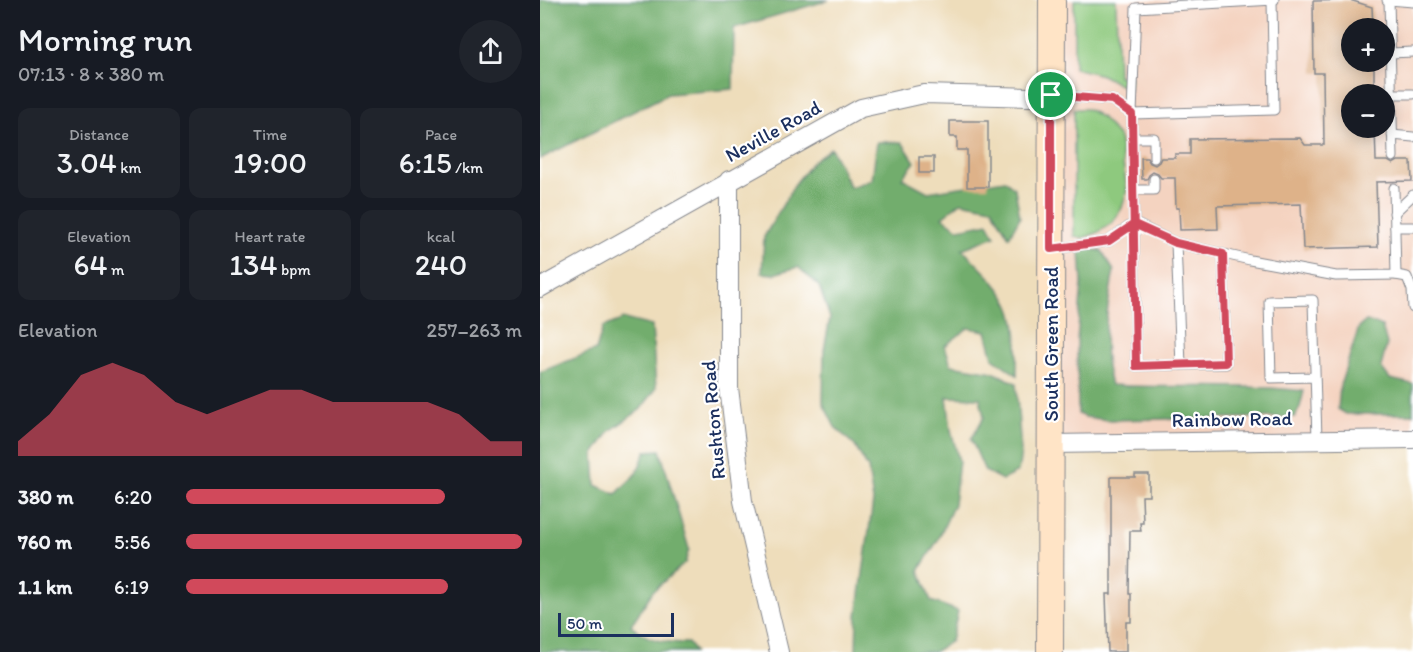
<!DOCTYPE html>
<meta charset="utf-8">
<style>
body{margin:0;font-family:Itim,sans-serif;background:#20242c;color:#f1f3f6;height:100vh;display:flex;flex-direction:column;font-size:22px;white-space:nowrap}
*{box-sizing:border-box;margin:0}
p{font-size:20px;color:#9ea1a6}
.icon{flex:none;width:33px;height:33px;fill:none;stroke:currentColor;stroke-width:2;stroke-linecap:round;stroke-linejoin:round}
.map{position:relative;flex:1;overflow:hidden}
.panel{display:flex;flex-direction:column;background:#171b24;width:540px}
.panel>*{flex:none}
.buttons{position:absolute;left:801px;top:18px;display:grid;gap:12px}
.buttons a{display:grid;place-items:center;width:54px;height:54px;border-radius:50%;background:#171b24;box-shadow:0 3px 15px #0003;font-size:30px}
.scale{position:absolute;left:18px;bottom:15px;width:116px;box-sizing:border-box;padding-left:6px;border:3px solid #1b2f5e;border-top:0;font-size:16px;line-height:21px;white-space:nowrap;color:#1b2f5e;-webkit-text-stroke:4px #fff;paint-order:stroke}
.pin{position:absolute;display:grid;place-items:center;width:51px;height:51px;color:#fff;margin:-26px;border:3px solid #fff;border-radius:50%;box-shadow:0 2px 6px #0007}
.round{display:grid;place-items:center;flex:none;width:63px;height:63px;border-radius:32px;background:#20242c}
.headline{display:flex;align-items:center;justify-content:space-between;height:102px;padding:0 18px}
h1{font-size:33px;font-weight:600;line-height:45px}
.stats{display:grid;grid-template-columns:repeat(3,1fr);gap:9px;height:102px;padding:6px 18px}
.stats div{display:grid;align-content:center;border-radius:12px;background:#20242c;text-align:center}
.stats b{font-size:30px;font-weight:600}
.stats small{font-size:16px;font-weight:400}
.stats p{font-size:16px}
.chart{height:168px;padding:12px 18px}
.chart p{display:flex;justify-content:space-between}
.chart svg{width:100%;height:108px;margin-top:6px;fill:#d1495b;opacity:.7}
ul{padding:0 18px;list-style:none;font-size:20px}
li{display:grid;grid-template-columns:96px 72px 1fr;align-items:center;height:45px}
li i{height:15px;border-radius:8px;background:#d1495b}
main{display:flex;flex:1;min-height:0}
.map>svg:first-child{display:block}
.built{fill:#f4d3c0;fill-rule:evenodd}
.green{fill:#8ec97e;stroke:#547c6e;stroke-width:1.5}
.forest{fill:#72ad6d;stroke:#466e66;stroke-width:1.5}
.building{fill:#deb289}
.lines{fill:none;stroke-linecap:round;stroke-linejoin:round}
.service-casing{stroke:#84868c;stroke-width:11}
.minor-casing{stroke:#84868c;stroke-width:20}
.secondary-casing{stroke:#84868c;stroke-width:28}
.service{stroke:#fff;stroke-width:9}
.minor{stroke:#fff;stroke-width:18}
.secondary{stroke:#ffe4c6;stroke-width:26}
.route-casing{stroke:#fff;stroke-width:12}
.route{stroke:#d1495b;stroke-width:8}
.labels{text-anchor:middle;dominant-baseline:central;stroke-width:4.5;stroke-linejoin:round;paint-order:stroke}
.street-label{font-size:20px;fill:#1b2f5e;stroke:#fff}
</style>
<main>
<section class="panel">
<div class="headline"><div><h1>Morning run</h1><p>07:13 · 8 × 380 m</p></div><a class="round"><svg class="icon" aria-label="share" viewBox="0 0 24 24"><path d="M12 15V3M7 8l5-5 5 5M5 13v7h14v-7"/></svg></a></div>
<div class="stats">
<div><p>Distance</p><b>3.04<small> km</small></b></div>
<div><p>Time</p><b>19:00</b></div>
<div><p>Pace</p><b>6:15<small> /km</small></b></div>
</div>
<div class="stats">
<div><p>Elevation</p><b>64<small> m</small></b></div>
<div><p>Heart rate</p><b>134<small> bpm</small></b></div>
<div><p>kcal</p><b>240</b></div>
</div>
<div class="chart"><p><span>Elevation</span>257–263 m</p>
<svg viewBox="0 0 160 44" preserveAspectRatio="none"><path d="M0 44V38L10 27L20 11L30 6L40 11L50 22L60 27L70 22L80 17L90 17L100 22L110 22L120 22L130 22L140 27L150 38L160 38V44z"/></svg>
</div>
<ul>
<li><b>380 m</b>6:20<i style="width:77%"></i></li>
<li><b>760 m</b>5:56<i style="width:100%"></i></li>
<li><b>1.1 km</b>6:19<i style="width:78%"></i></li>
</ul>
</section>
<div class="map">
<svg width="873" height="652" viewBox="0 0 873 652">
<rect width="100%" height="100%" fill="#fff"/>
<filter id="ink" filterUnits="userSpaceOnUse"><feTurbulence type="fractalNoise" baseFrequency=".0167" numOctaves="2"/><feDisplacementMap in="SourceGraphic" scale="12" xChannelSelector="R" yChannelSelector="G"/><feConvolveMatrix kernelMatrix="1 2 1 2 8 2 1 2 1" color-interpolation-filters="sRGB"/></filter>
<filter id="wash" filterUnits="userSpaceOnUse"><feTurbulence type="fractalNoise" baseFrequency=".008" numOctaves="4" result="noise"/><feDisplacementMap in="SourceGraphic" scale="24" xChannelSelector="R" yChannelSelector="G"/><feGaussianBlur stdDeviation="1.35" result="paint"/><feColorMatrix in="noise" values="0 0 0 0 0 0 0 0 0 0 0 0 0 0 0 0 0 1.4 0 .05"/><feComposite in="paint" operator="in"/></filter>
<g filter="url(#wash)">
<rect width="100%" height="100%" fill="#edb"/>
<path class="built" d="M512,0h361v439l-362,5zM812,28h32v34h-32zM812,94h32v34h-32z"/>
<g class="green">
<polygon points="534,0 576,0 578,76 590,77 589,90 562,75 534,68"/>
<polygon points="534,109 548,109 561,117 579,137 587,190 582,208 573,222 557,233 543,238 534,236"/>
</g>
<g class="forest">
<polygon points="0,0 289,0 194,28 193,89 128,94 0,159"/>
<path d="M337,142h25l13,20 -13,16 26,14 77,-12 10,9 5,28 -11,20 -17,-29 -31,-6 -19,15 17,12 29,-6 7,13 -33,13c16,17 38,35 48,57 9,20 7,47 7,69l-24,-17 -7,-27 -18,-3 -23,18 6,19 42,7 23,11 5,69 -3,20 -16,8 -17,-9 -14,-32 13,-22 -4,-19 -33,-1 4,33 8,31 -5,43 -16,36 -19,30 12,31 27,10 -7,30 -17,11h-78l1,-36 16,-115 -5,-33 -13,-22 -20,-19 -12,-24 1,-53 6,-32 -11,-32 -21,-19 -24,7 -12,-1 2,-36 31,-53 18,-23 18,-13 19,39 22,-7z"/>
<path d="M546,248l16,3 12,20c-7,37 -14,77 -3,114 64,4 129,-2 193,6l-4,16 -5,10 -187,3 -23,-3 -7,-3 -1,-73 5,-58 -2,-32z"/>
<path d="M84,319l28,7 4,63 -16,21 -30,21 -16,23 2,31 20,9 20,-20 10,-23 14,-1 29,99 -4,14 -32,28 -22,34c17,17 34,17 57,18l7,9h-155v-280l56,-22 7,-23z"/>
<polygon points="826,321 842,326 847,344 841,367 850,379 873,384 873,414 806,414 798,409 800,386 819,327"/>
</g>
<g id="blocks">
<g class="building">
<polygon points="810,0 832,7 833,28 812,28 812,62 834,62 834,94 812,94 812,128 835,128 836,161 848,161 853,164 858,161 871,161 872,181 836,182 838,247 763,249 761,204 677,206 678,229 640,230 639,208 636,208 635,178 621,178 618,174 613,172 609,175 607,179 602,179 601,158 607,158 610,163 615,165 619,162 621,158 635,158 635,154 650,154 650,139 760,138 765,145 784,145 783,73 774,73 773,1"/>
<polygon points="410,121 448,121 448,187 427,187 427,150 417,150 417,137 410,137"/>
<rect x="379" y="157" width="15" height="16"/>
<polygon points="595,474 609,474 609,496 602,496 603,523 600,523 601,531 590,531 589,594 591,594 591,622 586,622 586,652 568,652 566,594 571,594 571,477 595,477"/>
</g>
</g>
</g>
<g filter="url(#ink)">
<use href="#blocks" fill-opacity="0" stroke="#84868c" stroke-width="1.5"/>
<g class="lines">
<defs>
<g id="service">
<polyline points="847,0 849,0 853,157"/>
<polyline points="849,0 873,2"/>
<polyline points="732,1 734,110 592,114 596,8 734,0"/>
<polyline points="850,53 873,52"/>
<polyline points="851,94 873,94"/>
<polyline points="852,135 873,137"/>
<polyline points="592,138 614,138 614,158"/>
<polyline points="593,190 614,190 614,179"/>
<polyline points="854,213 873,195"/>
<polyline points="855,227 873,227"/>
<polyline points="636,243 641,365"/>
<polyline points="513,249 569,241 594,223 592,114 572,100 513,95"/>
<polyline points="683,254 686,364 596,366 594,223 636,243 710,260 796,276 856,275 854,188"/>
<polyline points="856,275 867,277 872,290 873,308"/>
<polyline points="775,377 731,378 729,301 773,300 777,440"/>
</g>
<g id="minor">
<polyline points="189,180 189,388 203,501 239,652"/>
<polyline points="0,288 321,108 384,94 490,97 511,95"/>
<polyline points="511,444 873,439"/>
</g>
<polyline id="secondary" points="510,652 512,0"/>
</defs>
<use href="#service" class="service-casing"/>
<use href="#minor" class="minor-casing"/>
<use href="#secondary" class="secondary-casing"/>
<use href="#service" class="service"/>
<use href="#minor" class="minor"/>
<use href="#secondary" class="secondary"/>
</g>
</g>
<g class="lines" filter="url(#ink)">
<defs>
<path id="route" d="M511,95v154l58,-8 25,-17 42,19 47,11 3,109 -90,3c-1,-84 -2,-168 -4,-252l-20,-14 -61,-5"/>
</defs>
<use href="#route" class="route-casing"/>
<use href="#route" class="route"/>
</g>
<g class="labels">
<g class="street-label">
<text transform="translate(233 131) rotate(-29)">Neville Road</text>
<text transform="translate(511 344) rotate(-90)">South Green Road</text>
<text transform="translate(692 419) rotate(-1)">Rainbow Road</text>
<text transform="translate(173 420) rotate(-95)">Rushton Road</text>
</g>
</g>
</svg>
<div class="buttons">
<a>+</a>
<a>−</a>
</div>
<div class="scale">50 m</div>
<div class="pin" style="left:511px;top:95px;background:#1e9e55"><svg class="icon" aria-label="arrive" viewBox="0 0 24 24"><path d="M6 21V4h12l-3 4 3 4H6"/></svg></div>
</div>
</main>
